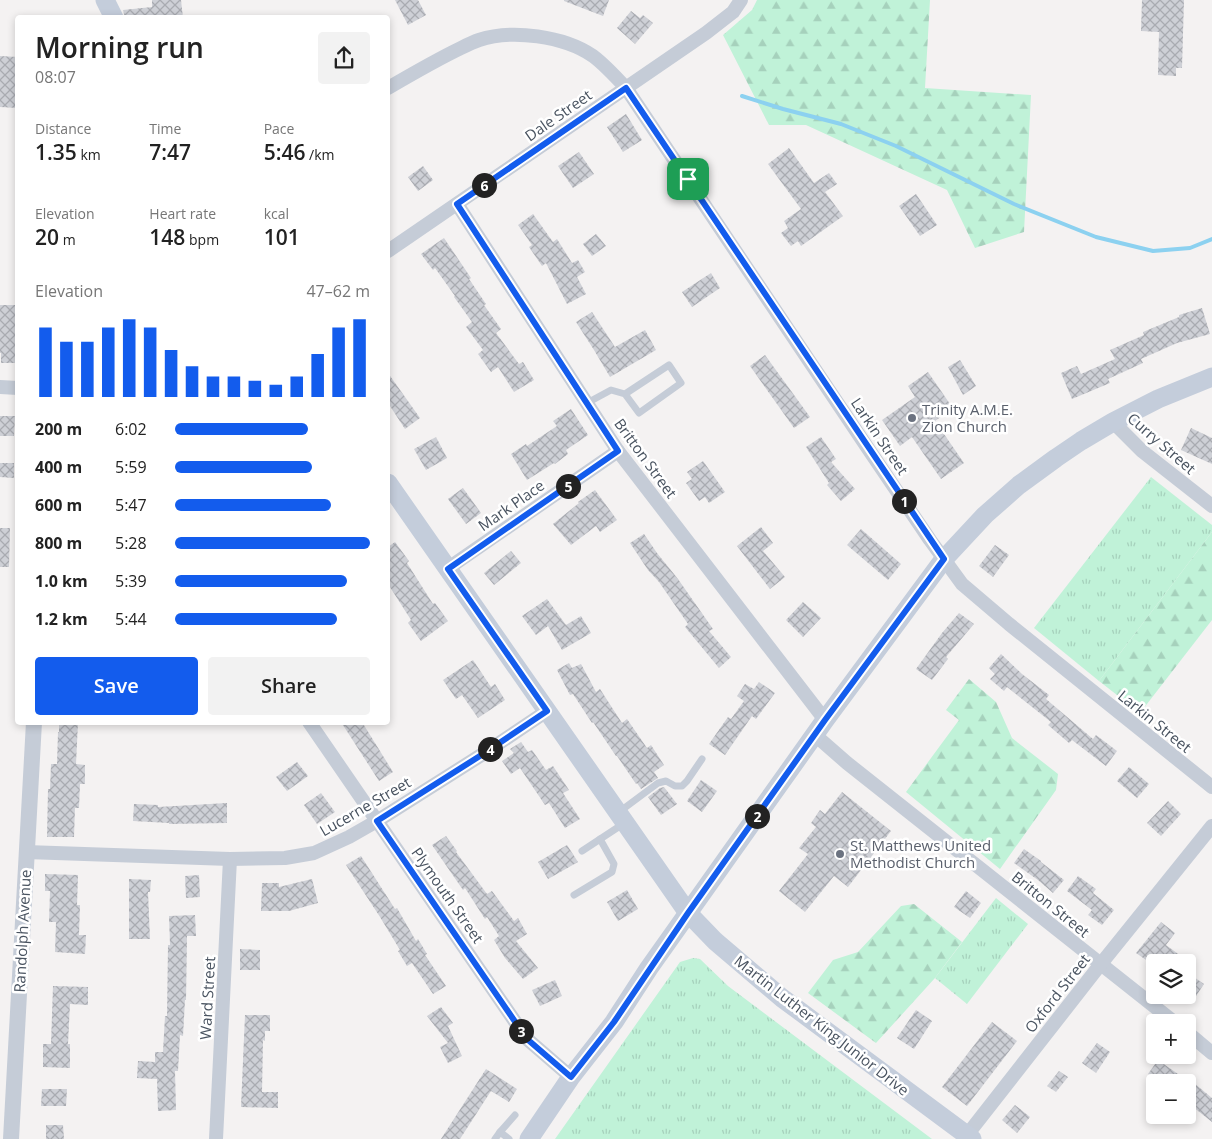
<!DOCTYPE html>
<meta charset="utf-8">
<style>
body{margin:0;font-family:"Open Sans",sans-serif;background:#f2f2f2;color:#222;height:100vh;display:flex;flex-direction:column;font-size:19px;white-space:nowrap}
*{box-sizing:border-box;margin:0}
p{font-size:16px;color:#767676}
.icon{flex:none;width:28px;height:28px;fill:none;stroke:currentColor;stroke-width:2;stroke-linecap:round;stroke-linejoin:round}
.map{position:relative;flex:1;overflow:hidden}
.panel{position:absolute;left:15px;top:15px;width:375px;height:710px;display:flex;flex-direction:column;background:#fff;border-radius:5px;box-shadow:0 2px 8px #0003}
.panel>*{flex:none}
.buttons{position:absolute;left:1146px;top:954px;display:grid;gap:10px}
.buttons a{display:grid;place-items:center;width:50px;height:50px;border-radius:5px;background:#fff;box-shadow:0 2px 8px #0003;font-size:25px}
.pin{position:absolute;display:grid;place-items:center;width:42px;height:42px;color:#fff;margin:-21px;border-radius:10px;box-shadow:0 2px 8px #0006}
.km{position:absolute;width:25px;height:25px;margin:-12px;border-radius:50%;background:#222;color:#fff;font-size:14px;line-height:25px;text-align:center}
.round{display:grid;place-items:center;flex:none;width:52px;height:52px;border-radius:5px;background:#f2f2f2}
.overview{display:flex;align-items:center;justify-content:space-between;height:85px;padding:0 20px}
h1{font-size:28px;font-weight:600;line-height:38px}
.metrics{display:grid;grid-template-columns:repeat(3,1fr);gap:8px;height:85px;padding:5px 20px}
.metrics div{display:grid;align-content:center}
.metrics b{font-size:21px;font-weight:600}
.metrics small{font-size:14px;font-weight:400}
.metrics p{font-size:14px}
.chart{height:140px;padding:10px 20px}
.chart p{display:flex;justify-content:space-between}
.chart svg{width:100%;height:90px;margin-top:5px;stroke:#135ced;stroke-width:6}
.primary-button{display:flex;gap:10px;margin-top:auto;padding:10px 20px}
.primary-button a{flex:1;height:58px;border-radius:5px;background:#135ced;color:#fff;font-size:20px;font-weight:600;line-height:58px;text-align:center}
.primary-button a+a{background:#f2f2f2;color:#222}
ul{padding:0 20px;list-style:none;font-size:16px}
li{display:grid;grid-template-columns:80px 60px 1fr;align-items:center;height:38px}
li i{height:12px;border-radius:6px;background:#135ced}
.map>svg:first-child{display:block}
.grass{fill:url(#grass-tufts)}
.forest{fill:url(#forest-firs)}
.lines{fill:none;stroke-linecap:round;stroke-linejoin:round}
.stream{stroke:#8cd1f0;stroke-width:4}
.building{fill:url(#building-cross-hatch)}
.service{stroke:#c5ccd7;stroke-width:7}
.minor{stroke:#c5ccd7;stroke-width:14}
.tertiary{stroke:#c5ccd7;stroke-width:16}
.secondary{stroke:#c4cddb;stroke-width:19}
.route-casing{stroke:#fff;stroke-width:10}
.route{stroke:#135ced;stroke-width:6}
.worship-dot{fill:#6b7280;stroke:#fff;stroke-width:2}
.labels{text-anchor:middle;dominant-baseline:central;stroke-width:5;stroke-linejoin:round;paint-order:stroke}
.street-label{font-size:15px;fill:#495360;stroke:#fff}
.worship-label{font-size:15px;fill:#5b616d;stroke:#fff;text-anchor:start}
</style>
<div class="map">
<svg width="1212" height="1139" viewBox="0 0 1212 1139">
<defs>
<pattern id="grass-tufts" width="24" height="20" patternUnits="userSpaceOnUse" patternTransform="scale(1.25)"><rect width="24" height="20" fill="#c0f2d8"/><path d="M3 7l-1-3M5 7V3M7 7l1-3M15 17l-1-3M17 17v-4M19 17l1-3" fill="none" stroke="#a6d1bc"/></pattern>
<pattern id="forest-firs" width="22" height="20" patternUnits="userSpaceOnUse" patternTransform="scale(1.25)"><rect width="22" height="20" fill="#c0f2d8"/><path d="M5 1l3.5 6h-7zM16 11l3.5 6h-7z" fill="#a6d1bc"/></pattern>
<pattern id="building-cross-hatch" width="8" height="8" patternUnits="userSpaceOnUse" patternTransform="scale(1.25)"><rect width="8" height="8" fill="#ced0d6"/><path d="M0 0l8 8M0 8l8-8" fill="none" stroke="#a9abb1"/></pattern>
</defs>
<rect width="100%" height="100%" fill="#f4f2f2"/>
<g class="grass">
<polygon points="1151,477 1212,525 1212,532 1099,681 1034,628"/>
<polygon points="996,898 1028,924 967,1004 935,978"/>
<polygon points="693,958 700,959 728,986 932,1139 555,1139 680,962"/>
</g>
<g class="forest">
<polygon points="757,0 930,0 925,88 1031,95 1024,232 975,248 947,190 806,125 769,125 723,35 752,10"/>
<polygon points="1212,532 1212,620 1140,713 1099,681"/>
<polygon points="969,679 996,702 1012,738 1058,774 1056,790 1000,869 906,792 959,720 946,710"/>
<polygon points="914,904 962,942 935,978 876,1043 808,993 833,960 858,952 901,906"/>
</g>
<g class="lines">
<polyline class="stream" points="742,96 783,109 841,124 896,146 1014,204 1096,237 1153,251 1190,248 1212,239"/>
</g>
<g class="building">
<polygon points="152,0 181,0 183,18 125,18 123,10 152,7"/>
<polygon points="395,0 418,0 426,15 408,25"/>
<polygon points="564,0 609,0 603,16 564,1"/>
<polygon points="1142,0 1184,0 1182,68 1176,68 1176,76 1158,75 1159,32 1141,31"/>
<polygon points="631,11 640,18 643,15 653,23 635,44 617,28"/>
<polygon points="0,56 18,57 18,108 0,107"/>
<polygon points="626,114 642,140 623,152 607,127"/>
<polygon points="789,148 814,183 829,173 837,184 825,192 843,216 801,246 798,241 791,246 781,233 788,228 784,221 801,209 768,164"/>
<polygon points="579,152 594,174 573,188 558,166"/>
<polygon points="423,166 433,180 418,191 408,177"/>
<polygon points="916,194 937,225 920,236 899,206"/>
<polygon points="533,214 553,242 557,239 572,263 578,260 585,272 577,277 586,294 567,304 546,263 542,266 529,247 532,245 518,225"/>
<polygon points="596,234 606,246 592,256 583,244"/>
<polygon points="444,238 471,278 469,279 486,304 484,305 501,329 496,333 519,364 523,362 534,380 514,392 498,367 491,372 478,354 483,350 466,327 472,322 454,297 455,296 435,268 433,270 421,254"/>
<polygon points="711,273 720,288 692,307 682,292"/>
<polygon points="0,305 18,305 18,363 1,363 1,353 0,353"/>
<polygon points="1202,308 1210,334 1177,343 1141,359 1143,363 1108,379 1110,383 1072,399 1061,373 1077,366 1081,374 1115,359 1110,350 1144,335 1143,332 1179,317 1179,315"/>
<polygon points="592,312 615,347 645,330 656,350 610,377 594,350 576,322"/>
<polygon points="765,355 810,417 794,428 750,366"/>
<polygon points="960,360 976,386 963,395 948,367"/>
<polygon points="928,372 950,404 940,411 942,416 935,421 964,463 941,479 912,437 900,446 882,420 915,397 908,386"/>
<polygon points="388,373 420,418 405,429 388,403"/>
<polygon points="571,409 588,435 566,450 568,454 555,464 554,463 527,480 511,454 526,444 527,446 557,426 553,421"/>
<polygon points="0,416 15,416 14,436 0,436"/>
<polygon points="1191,428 1212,438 1212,464 1181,450"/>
<polygon points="436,437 447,458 426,470 414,449"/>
<polygon points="821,437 836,459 831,462 855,489 841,501 827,485 829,483 806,447"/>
<polygon points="703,461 725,492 709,503 705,497 699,501 686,483 692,479 687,472"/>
<polygon points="0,463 14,463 14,478 0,477"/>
<polygon points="463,488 481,513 466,524 448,499"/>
<polygon points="595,490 617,520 600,532 596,526 571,545 553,524 579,503 578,502"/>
<polygon points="761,527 773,543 763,551 785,577 770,589 737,546"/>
<polygon points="0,528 10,528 9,567 0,567"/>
<polygon points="861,529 901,564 888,580 847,545"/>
<polygon points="644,534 657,553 678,579 713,629 709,631 731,657 719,668 685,627 688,624 659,582 648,570 630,543"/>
<polygon points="395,542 409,561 407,563 433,604 435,603 448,621 421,641 408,623 411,620 388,584 388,547"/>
<polygon points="995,545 1009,555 993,577 979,566"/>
<polygon points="511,551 521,563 494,585 484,573"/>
<polygon points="547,599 566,625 581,616 591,633 562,650 548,626 536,635 522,616"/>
<polygon points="803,602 821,618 803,637 786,620"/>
<polygon points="959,613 974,624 946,657 948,659 932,680 916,669 942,633"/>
<polygon points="1001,654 1022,674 1049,695 1046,699 1093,739 1096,735 1117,751 1106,766 1072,740 1069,743 1048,725 1051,722 1007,687 1004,691 990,679 995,674 989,668"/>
<polygon points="473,660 491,687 495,684 505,700 478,718 462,695 456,699 443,680"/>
<polygon points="569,663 572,668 581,664 596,692 600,689 622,723 627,719 647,748 651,745 664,765 654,772 658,778 641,789 637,783 636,784 617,756 616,756 593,722 592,723 573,694 570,695 557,670"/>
<polygon points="759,682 775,693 756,719 752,716 725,755 709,744 728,717 731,719 744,701 737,696 745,684 754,689"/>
<polygon points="59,722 78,722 76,764 85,765 85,784 80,784 79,808 75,808 74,837 47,837 48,789 50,789 51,764 57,764 58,732 59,732"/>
<polygon points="341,722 362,722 393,772 379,781"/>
<polygon points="521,742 528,752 532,750 546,770 553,766 569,790 563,793 580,819 565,828 549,803 545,805 520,768 511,774 502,761 514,753 510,749"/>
<polygon points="297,762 308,776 287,791 276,777"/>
<polygon points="1129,767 1149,784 1137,798 1117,781"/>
<polygon points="701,780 717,791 702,812 687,801"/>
<polygon points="664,787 677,804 661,815 648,797 660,788"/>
<polygon points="842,792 891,831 848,887 834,876 805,912 779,891 808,854 799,848 816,827 811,823 820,810 825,814"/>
<polygon points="321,793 335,812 317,824 304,805"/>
<polygon points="1168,801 1181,814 1161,836 1147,823"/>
<polygon points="227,803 227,823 169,824 169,823 133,821 134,804 158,805 158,807"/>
<polygon points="446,836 457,851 456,852 487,894 492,891 514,921 518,918 527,934 516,941 538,968 523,979 505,958 494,940 499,936 487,917 485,919 465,888 463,890 432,845"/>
<polygon points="567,845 578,862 548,879 538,862"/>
<polygon points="1024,849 1041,861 1041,862 1064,880 1053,893 1038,880 1014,863"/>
<polygon points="361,856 395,909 397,908 416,941 418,939 427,954 425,955 446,986 433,994 412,963 407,966 398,951 400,950 380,917 346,865"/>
<polygon points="45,874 78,875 77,905 80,905 79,935 86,935 85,954 55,952 56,922 49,922 50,891 45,891"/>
<polygon points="199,875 200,897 186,898 185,876"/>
<polygon points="1078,876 1096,889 1093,893 1114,910 1102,925 1088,915 1092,910 1067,891"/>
<polygon points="129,879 151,880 150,892 148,892 150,939 129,939"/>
<polygon points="312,879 318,903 289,911 261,911 262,883 279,883 279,887"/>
<polygon points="627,890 638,909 618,921 607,902"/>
<polygon points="966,891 981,903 970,918 954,907"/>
<polygon points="195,915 196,936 187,936 186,1000 185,1000 183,1036 180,1035 178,1071 175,1071 176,1110 158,1111 157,1079 137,1078 138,1061 155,1062 155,1052 163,1052 165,1016 167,1016 168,945 170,945 169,916"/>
<polygon points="1161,922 1175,933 1166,945 1189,962 1149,962 1136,953"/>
<polygon points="240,949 260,950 260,970 240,970"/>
<polygon points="1188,973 1204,984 1194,999 1188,994"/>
<polygon points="555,980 562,996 540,1006 532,990"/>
<polygon points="53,986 88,987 88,1005 70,1004 68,1044 70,1044 70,1068 43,1067 43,1044 51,1044"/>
<polygon points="441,1007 453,1023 448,1026 462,1056 448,1063 440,1047 448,1043 427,1016"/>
<polygon points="916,1010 932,1021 914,1049 897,1038"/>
<polygon points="245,1015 270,1015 270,1031 265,1031 265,1041 263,1040 262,1092 278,1092 278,1108 241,1107"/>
<polygon points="992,1022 1017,1041 967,1106 942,1087"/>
<polygon points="1097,1043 1110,1052 1096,1073 1082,1063"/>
<polygon points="1158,1060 1188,1081 1188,1078 1212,1098 1212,1122 1188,1103 1188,1082 1160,1082 1148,1074"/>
<polygon points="486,1069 517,1089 509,1102 491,1091 460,1139 441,1139"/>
<polygon points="1059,1071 1068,1077 1056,1092 1047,1086"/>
<polygon points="42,1089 67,1089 66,1106 41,1106"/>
<polygon points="1015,1105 1030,1117 1017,1133 1002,1120"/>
<polygon points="46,1125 63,1125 64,1139 46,1139"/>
</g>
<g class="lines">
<g class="service">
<polyline points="587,403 611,390 625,394 639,413 681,383 669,365 625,394"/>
<polyline points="619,812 658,783 666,781 675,786 682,786 687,781 702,759"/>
<polyline points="582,851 623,824"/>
<polyline points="574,895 612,872 614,864 600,839"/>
<polyline points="495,1139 500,1132"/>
<polyline points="509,1139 500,1132 515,1115"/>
</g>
<g class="minor">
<path d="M388,88c24,-14 48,-28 73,-40 6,-3 12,-6 18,-8 33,-11 85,-4 114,16 12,9 22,20 33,32l241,359 63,93 32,44 47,40 203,163"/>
<polyline points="457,204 618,451 825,720"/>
<polyline points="388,251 706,33 733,12 741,0"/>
<polyline points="0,387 18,388"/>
<polyline points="1113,422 1142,451 1212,506"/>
<polyline points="447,569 618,451"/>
<polyline points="309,722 527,1039 571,1077"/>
<polyline points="815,735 847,763 1174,1022"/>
<polyline points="26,852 230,859 285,858 314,853 349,837 377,821 483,754 547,711"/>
<polyline points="1188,1033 1212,1053"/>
<polyline points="967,1135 1100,965 1212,826"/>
<polyline points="216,1139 230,859"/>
</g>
<polyline class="tertiary" points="11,1139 34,722"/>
<g class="secondary">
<polyline points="105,0 114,18"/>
<polyline points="388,483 688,913 715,941 782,998 972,1139"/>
<polyline points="529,1139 571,1077 614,1022 649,968 727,858 825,720 944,559 985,515 1019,485 1056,458 1081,441 1113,422 1158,399 1212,377"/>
</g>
</g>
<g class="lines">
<defs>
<polygon id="route" points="626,88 944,559 825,720 688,913 614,1022 571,1077 527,1039 377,821 483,754 547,711 448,569 618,451 457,204"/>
</defs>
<use href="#route" class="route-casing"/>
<use href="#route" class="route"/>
</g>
<g class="worship-dot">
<circle cx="912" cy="418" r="5"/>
<circle cx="840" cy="854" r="5"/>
</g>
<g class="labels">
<g class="street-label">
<text transform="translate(558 115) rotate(-35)">Dale Street</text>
<text transform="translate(880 436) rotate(56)">Larkin Street</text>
<text transform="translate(1162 443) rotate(41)">Curry Street</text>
<text transform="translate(646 458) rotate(54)">Britton Street</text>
<text transform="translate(511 505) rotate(-35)">Mark Place</text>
<text transform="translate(1155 721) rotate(39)">Larkin Street</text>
<text transform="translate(365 806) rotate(-30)">Lucerne Street</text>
<text transform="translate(448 895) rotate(55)">Plymouth Street</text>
<text transform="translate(1051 904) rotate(39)">Britton Street</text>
<text transform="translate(22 931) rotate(-87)">Randolph Avenue</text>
<text transform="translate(1057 993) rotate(-52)">Oxford Street</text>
<text transform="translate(207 998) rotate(-87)">Ward Street</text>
<text transform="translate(822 1025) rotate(38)">Martin Luther King Junior Drive</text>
</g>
<g class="worship-label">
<text x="922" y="409">Trinity A.M.E.<tspan x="922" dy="17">Zion Church</tspan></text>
<text x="850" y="845">St. Matthews United<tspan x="850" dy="17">Methodist Church</tspan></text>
</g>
</g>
</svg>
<div class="buttons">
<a><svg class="icon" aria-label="layers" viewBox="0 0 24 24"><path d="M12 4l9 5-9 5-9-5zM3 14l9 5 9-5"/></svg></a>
<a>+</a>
<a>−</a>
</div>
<div class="pin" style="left:688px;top:179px;background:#1e9e55"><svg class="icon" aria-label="arrive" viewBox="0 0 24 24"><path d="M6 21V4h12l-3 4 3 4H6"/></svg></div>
<b class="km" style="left:904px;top:501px">1</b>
<b class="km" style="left:757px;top:816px">2</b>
<b class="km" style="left:521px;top:1031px">3</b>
<b class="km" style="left:490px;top:749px">4</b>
<b class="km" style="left:568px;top:486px">5</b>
<b class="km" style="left:484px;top:185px">6</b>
<section class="panel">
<div class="overview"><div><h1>Morning run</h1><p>08:07</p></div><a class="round"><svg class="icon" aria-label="share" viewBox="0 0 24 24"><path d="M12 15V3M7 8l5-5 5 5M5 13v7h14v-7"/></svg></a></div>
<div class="metrics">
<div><p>Distance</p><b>1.35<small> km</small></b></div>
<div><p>Time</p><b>7:47</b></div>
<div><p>Pace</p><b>5:46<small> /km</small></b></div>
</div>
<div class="metrics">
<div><p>Elevation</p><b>20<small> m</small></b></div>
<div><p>Heart rate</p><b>148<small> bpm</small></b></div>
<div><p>kcal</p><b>101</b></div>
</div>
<div class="chart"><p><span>Elevation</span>47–62 m</p>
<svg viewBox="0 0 160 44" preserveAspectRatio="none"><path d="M5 44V10M15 44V17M25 44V17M35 44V10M45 44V6M55 44V10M65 44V21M75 44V29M85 44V34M95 44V34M105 44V36M115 44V38M125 44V34M135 44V23M145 44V10M155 44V6"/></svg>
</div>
<ul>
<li><b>200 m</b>6:02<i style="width:68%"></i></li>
<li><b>400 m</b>5:59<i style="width:70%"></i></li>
<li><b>600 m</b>5:47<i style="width:80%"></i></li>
<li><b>800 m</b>5:28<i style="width:100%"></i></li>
<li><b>1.0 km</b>5:39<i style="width:88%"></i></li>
<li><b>1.2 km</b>5:44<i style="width:83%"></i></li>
</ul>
<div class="primary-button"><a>Save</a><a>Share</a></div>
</section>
</div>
